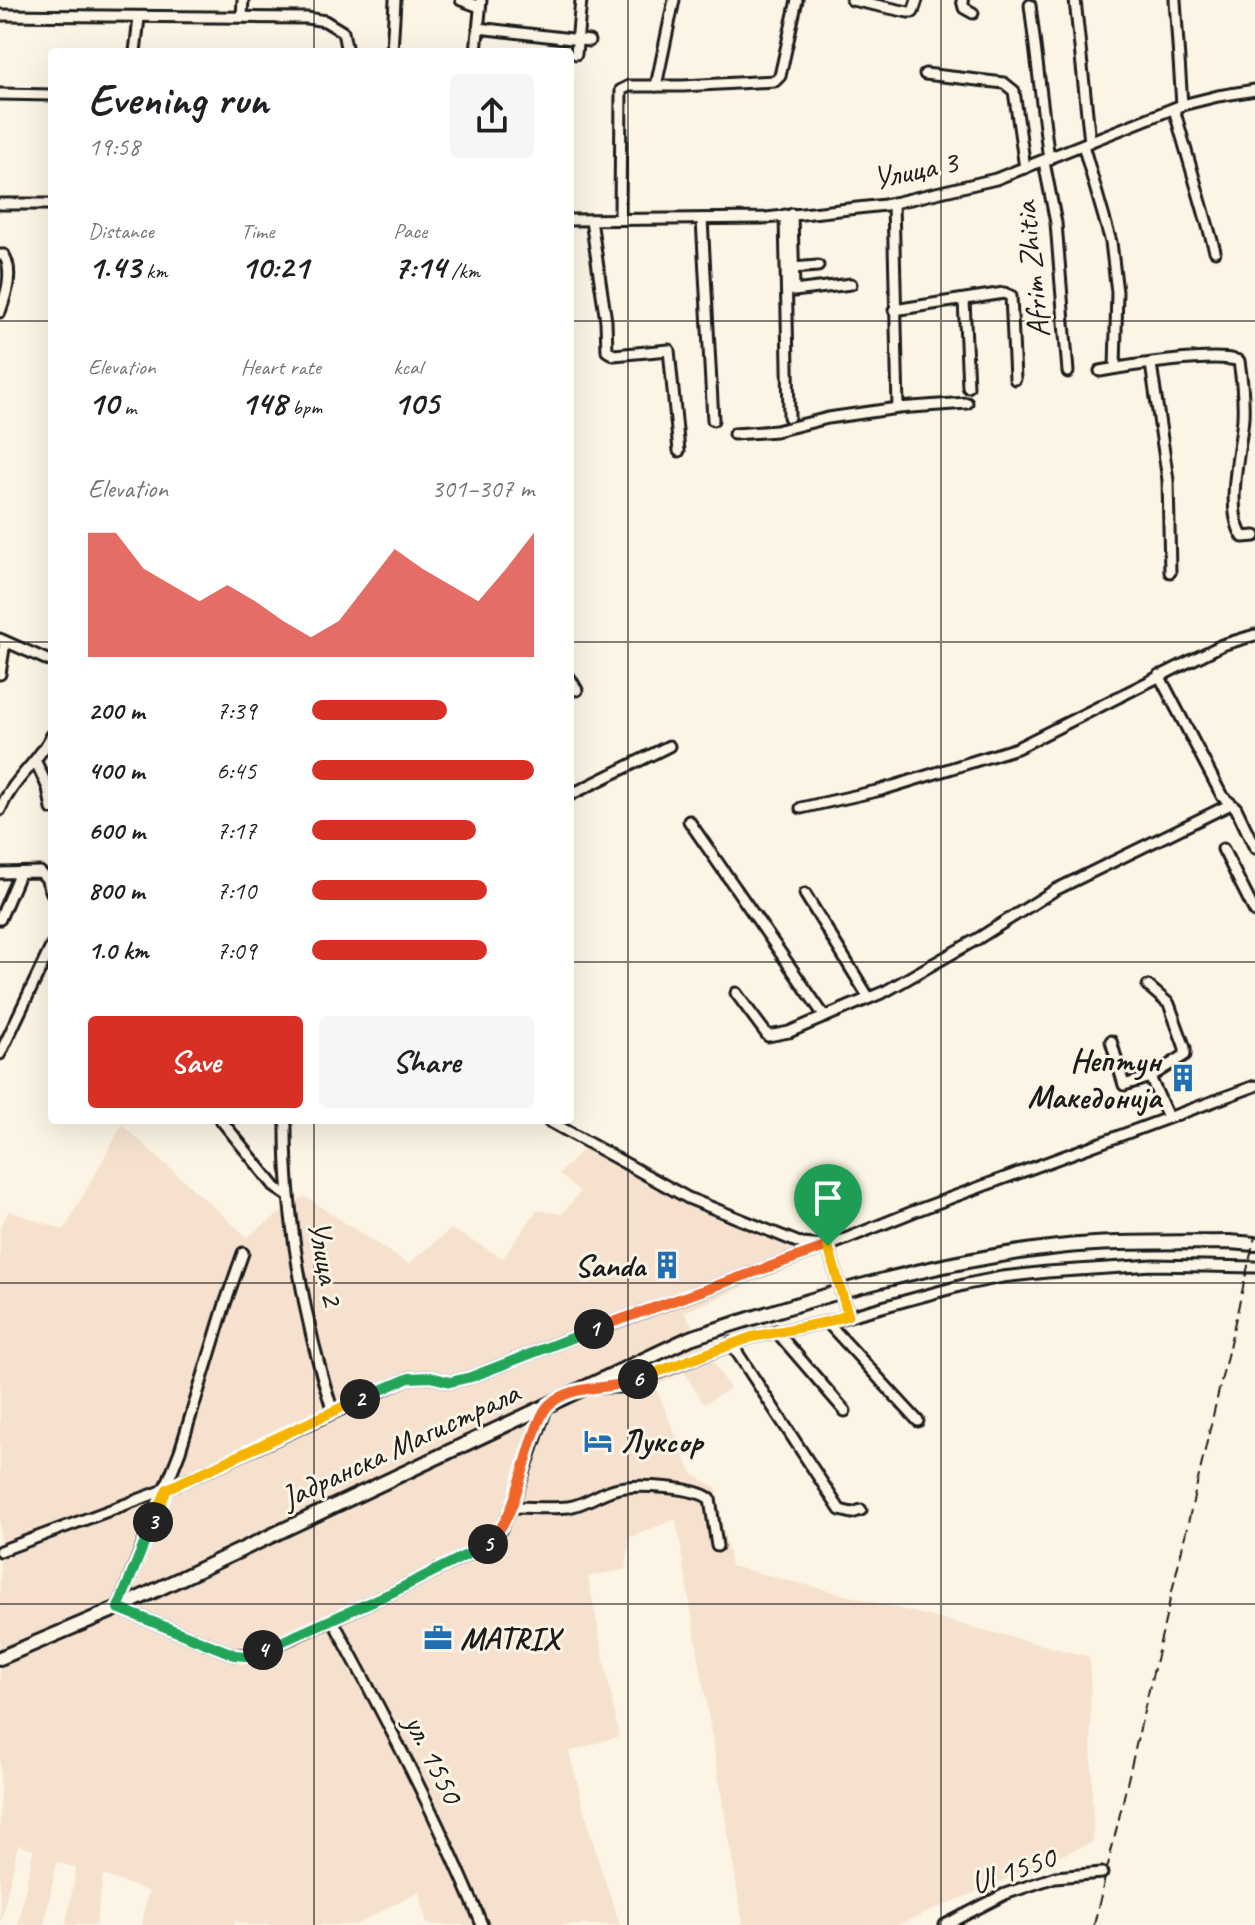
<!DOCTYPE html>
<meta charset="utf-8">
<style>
body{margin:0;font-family:Caveat,sans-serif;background:#f6f6f6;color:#202124;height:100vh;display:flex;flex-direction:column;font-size:30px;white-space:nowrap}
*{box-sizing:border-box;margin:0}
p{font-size:26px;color:#757577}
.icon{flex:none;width:44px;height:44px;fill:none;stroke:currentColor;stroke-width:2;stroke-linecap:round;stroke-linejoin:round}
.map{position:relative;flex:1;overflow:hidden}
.drawer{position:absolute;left:48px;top:48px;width:526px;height:1076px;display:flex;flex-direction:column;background:#fff;border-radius:8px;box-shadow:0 8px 32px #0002}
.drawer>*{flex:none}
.pin{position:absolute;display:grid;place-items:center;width:68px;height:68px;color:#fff;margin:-82px -34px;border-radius:50% 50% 50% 0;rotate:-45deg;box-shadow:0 0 8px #0007}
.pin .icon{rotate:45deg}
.km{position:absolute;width:40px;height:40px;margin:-20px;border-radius:50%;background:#222;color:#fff;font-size:22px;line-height:40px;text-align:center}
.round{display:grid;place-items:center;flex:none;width:84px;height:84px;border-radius:8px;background:#f6f6f6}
.summary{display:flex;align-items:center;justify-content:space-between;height:136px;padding:0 40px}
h1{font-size:44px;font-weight:700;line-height:60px}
.stats{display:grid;grid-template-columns:repeat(3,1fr);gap:12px;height:136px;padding:8px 40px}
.stats div{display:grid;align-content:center}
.stats b{font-size:34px;font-weight:700}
.stats small{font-size:22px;font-weight:400}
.stats p{font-size:22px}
.chart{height:224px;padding:16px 40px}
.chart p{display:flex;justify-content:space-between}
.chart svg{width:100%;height:144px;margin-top:8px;fill:#d93025;opacity:.7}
.button{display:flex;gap:16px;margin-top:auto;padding:16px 40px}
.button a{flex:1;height:92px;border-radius:8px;background:#d93025;color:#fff;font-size:32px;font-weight:700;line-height:92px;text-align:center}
.button a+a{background:#f6f6f6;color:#202124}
ul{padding:0 40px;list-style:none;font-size:26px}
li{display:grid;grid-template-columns:128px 96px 1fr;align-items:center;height:60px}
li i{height:20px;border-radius:10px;background:#d93025}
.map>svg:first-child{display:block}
.built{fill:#f5e1ce}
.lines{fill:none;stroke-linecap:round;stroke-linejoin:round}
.street-casing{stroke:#1c1c1c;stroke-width:15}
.secondary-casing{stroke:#1c1c1c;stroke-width:18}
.street{stroke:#fcf5e5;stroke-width:9}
.secondary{stroke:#fcf5e5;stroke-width:12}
.rail{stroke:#1c1c1c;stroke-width:2;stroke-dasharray:12 6;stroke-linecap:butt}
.street-bridge-casing{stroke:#1c1c1c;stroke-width:15;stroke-linecap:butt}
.street-bridge{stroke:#fcf5e5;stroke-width:9}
.split-1-casing{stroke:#fff;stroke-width:16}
.split-2-casing{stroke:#fff;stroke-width:16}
.split-3-casing{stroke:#fff;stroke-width:16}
.split-4-casing{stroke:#fff;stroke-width:16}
.split-5-casing{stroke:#fff;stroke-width:16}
.split-6-casing{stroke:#fff;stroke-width:16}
.split-7-casing{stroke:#fff;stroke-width:16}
.split-1{stroke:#f0652b;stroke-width:10}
.split-2{stroke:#22a559;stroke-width:10}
.split-3{stroke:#f5b400;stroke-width:10}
.split-4{stroke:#22a559;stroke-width:10}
.split-5{stroke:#22a559;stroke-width:10}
.split-6{stroke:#f0652b;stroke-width:10}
.split-7{stroke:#f5b400;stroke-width:10}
.grid{fill:none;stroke:#1c1c1c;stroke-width:2;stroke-opacity:0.55}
.labels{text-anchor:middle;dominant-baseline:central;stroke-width:6;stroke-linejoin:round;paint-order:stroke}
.street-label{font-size:32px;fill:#1c1c1c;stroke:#fcf5e5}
.poi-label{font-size:32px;font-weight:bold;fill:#1c1c1c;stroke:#fcf5e5;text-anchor:end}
</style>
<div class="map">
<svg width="1255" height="1925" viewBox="0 0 1255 1925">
<rect width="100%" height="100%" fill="#fcf5e5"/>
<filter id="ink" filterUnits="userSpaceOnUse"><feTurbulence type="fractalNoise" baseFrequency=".0125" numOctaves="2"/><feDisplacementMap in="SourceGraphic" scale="16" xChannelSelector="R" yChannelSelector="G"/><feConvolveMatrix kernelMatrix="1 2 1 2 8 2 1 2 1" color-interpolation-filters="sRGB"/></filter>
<g filter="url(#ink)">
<polygon class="built" points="122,1125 247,1237 304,1196 408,1264 451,1229 503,1258 537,1210 562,1214 580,1192 559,1174 585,1147 698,1205 802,1250 793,1266 684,1312 730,1389 704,1404 684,1372 655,1386 692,1474 716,1487 731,1566 1090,1657 1093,1842 898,1925 743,1925 676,1519 630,1537 626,1569 588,1577 619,1736 569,1752 598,1860 620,1925 427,1925 419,1891 355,1925 249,1925 235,1921 234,1925 142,1925 148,1891 103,1875 96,1925 66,1925 76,1868 57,1862 44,1925 18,1925 33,1850 18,1845 0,1925 0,1227 9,1211 64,1230"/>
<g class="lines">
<defs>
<g id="street">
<polyline points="461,0 480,7"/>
<polyline points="852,0 908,12 913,12 917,0"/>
<polyline points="962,0 964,8 973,13"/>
<polyline points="1075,0 1090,142"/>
<polyline points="1175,0 1182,105"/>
<polyline points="1030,5 1049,160"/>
<polyline points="0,15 307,18 325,21 343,32 347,52"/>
<polyline points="242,16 243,0"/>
<polyline points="478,28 589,41"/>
<polyline points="392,51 395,0"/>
<polyline points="135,52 139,18"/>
<polyline points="476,52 481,0"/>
<polyline points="576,54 581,0"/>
<polyline points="925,74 1004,83 1014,91 1025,168"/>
<polyline points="656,86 674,0"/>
<polyline points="0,94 52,95"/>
<polyline points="1174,109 1215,251"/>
<polyline points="1083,145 1111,242 1117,292 1115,368"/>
<polyline points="1044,162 1056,223 1068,372"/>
<polyline points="893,203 898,408 967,403"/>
<polyline points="0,204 52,204"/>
<polyline points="792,214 794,291 851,284"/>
<polyline points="785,215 789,417"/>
<polyline points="620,218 621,90 629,86 683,86 775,81 780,76 797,0"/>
<polyline points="702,219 713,420"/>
<polyline points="570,220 766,218 885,205 996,179 1182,105 1218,96 1255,90"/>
<polyline points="591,220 606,321 607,351 614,355 669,350 679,451"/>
<path d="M0,255h4c10,17 2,40 -4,57"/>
<polyline points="792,268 818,266"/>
<polyline points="964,300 968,387"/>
<polyline points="894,310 1004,293 1011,296 1015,379"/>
<polyline points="1151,364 1168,480 1170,572"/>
<path d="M1100,371c28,-5 116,-19 139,-10 3,19 5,37 4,57 -2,31 -19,91 0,119l12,-1"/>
<polyline points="734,434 776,431 828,418 898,408"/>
<polyline points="0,639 52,662"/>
<polyline points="0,674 5,642"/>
<polyline points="1159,675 1222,796 1236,808 1255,848"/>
<polyline points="570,678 577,690"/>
<polyline points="36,762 48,788 52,809"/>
<polyline points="570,795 669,746"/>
<polyline points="801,808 881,790 1017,748 1222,645 1255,635"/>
<path d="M0,810c12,-30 38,-47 52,-75"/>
<polyline points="689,821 825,1017"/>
<polyline points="1223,849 1255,912"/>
<polyline points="0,873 40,872 46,878 52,893"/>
<polyline points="805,894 869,998"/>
<polyline points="0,919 19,874"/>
<polyline points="736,993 768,1036 789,1032 886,991 979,938 1055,890 1231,804"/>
<polyline points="1111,1041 1124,1085 1150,1077 1185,1055 1185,1048 1169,1004 1148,986"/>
<polyline points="0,1054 52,945"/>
<polyline points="1150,1077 1168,1117"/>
<polyline points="221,1120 276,1188 288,1196"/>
<path d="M286,1120c-1,93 18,204 47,292"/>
<polyline points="547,1120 688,1198 802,1244 825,1246"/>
<polyline points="243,1253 225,1304 180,1451 118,1608 235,1655 254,1654 294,1637 393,1592 489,1544 501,1529 512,1507 547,1406"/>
<polyline points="827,1322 918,1421"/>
<polyline points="776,1331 845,1411"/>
<polyline points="731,1343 840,1510 852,1513 861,1510"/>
<polyline points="588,1387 620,1387 752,1337 827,1322 967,1284 1002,1277 1047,1272 1153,1265 1255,1267"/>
<path d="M512,1507c18,0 38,2 56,0 18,-2 33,-16 51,-19 19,-4 77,-1 91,11l7,47"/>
<polyline points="0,1551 167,1489 409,1378 431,1377 450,1382 471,1377 576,1336 828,1246 915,1211 1255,1086"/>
<path d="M332,1619c54,100 107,201 150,306"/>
<polyline points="945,1925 1005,1894 1055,1877 1102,1873"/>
</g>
<path id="secondary" d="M0,1658l118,-50 572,-270c120,-39 242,-77 368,-91 56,-6 114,-4 171,-5l26,2"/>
</defs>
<use href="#street" class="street-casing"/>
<use href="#secondary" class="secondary-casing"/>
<use href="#street" class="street"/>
<use href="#secondary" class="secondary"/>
<polyline class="rail" points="1094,1925 1255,1236"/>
<defs>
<polyline id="street-bridge" points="828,1246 848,1315"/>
</defs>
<use href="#street-bridge" class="street-bridge-casing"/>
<use href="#street-bridge" class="street-bridge"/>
</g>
</g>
<g class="lines" filter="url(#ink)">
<defs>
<polyline id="split-1" points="594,1329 828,1246"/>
<polyline id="split-2" points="360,1399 409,1378 431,1377 450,1382 471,1377 594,1329"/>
<polyline id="split-3" points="153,1522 167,1489 360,1399"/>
<polyline id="split-4" points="153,1522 118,1608 235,1655 245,1656 263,1650"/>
<polyline id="split-5" points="263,1650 393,1592 488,1544"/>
<path id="split-6" d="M488,1544c10,-11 18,-23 23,-36 10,-22 24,-93 39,-104 27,-22 57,-12 88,-25"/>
<polyline id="split-7" points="638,1379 752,1337 827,1322 848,1315 828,1246"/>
</defs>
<use href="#split-1" class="split-1-casing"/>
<use href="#split-2" class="split-2-casing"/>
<use href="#split-3" class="split-3-casing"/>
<use href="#split-4" class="split-4-casing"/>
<use href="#split-5" class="split-5-casing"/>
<use href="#split-6" class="split-6-casing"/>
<use href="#split-7" class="split-7-casing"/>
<use href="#split-1" class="split-1"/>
<use href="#split-2" class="split-2"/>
<use href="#split-3" class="split-3"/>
<use href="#split-4" class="split-4"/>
<use href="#split-5" class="split-5"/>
<use href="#split-6" class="split-6"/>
<use href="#split-7" class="split-7"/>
</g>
<path class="grid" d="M314,0v52M628,0v1925M941,0v1925M0,321h52M570,321h685M0,642h52M570,642h685M0,962h52M570,962h685M314,1120v805M0,1283h1255M0,1604h1255"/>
<defs>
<symbol id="building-bare" viewBox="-9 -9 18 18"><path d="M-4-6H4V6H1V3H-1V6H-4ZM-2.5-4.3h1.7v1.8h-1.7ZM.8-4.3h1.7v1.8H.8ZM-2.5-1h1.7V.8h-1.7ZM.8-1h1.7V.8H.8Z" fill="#1f6fb2" stroke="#fcf5e5" stroke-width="2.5" paint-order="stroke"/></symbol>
<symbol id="hotel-bare" viewBox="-9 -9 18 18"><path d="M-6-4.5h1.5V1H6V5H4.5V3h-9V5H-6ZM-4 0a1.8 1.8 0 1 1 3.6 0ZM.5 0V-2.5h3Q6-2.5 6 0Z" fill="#1f6fb2" stroke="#fcf5e5" stroke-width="2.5" paint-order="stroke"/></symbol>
<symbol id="office-bare" viewBox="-9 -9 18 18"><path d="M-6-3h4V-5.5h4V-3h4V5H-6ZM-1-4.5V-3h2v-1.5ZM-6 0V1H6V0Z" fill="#1f6fb2" stroke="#fcf5e5" stroke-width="2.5" paint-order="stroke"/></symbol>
</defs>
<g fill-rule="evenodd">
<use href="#building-bare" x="1163" y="1058" width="40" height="40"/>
<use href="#building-bare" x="647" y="1245" width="40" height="40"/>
<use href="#hotel-bare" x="578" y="1421" width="40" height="40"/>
<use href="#office-bare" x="418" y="1618" width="40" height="40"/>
</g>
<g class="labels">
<g class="street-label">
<text transform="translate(915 170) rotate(-12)">Улица 3</text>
<text transform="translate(1032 270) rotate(-96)">Afrim Zhitia</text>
<text transform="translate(326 1263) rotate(80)">Улица 2</text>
<text transform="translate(400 1445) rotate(-25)">Јадранска Магистрала</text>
<text transform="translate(434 1759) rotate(64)">ул. 1550</text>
<text transform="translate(1013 1870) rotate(-19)">Ul 1550</text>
</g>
<g class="poi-label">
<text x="1161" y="1060">Нептун<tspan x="1161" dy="37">Македонија</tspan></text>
<text x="645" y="1265">Sanda</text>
<text x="620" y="1441" text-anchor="start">Луксор</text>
<text x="460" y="1638" text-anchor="start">MATRIX</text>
</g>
</g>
</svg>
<div class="pin" style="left:828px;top:1246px;background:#1e9e55"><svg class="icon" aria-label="arrive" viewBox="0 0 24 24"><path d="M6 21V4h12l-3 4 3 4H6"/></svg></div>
<b class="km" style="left:594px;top:1329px">1</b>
<b class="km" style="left:360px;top:1399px">2</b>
<b class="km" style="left:153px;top:1522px">3</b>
<b class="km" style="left:263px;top:1650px">4</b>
<b class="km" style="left:488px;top:1544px">5</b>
<b class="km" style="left:638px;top:1379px">6</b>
<section class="drawer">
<div class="summary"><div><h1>Evening run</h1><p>19:58</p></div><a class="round"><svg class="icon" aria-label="share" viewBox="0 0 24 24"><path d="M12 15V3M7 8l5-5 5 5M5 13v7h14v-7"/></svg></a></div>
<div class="stats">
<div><p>Distance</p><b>1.43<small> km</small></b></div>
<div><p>Time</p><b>10:21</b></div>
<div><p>Pace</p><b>7:14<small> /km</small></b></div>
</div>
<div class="stats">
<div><p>Elevation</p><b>10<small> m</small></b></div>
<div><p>Heart rate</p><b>148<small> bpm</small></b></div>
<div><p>kcal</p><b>105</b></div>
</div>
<div class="chart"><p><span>Elevation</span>301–307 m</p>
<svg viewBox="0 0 160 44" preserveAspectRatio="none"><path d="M0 44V6L10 6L20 17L30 22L40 27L50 22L60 27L70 33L80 38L90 33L100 22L110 11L120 17L130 22L140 27L150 17L160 6V44z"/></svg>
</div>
<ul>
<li><b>200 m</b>7:39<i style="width:61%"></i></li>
<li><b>400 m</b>6:45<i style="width:100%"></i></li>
<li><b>600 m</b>7:17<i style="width:74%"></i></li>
<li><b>800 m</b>7:10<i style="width:79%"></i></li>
<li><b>1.0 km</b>7:09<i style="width:79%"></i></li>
</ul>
<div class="button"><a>Save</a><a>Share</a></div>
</section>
</div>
